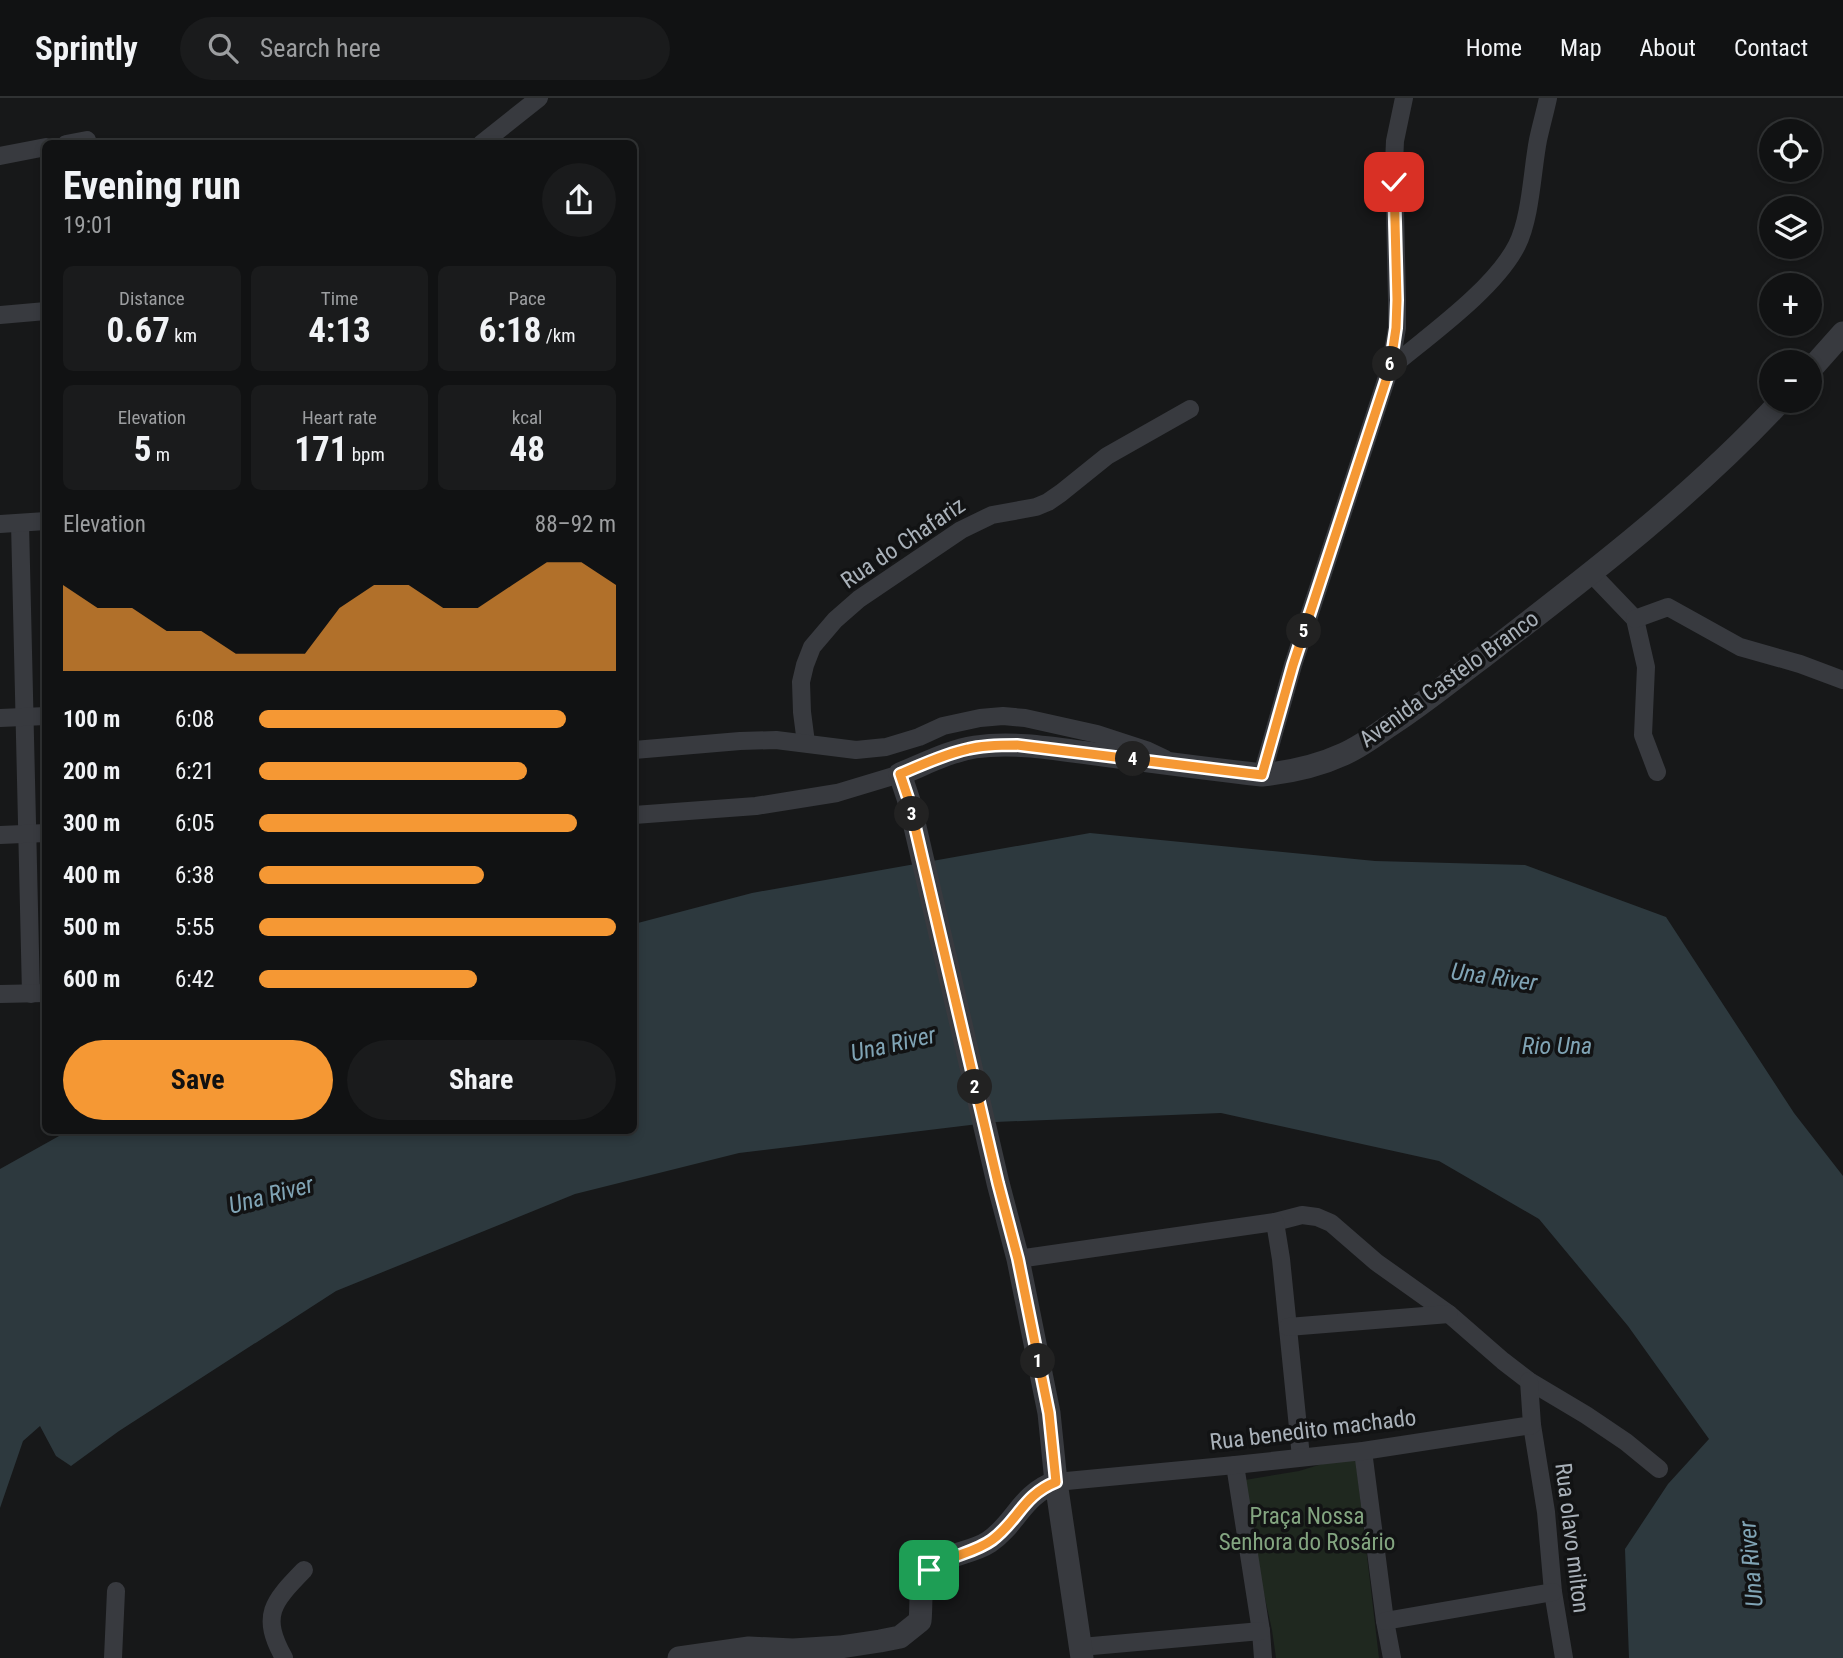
<!DOCTYPE html>
<meta charset="utf-8">
<style>
body{margin:0;font-family:"Roboto Condensed",sans-serif;background:#1a1b1c;color:#f1f3f6;height:100vh;display:flex;flex-direction:column;font-size:26px;white-space:nowrap}
*{box-sizing:border-box;margin:0}
p{font-size:23px;color:#9c9ea0}
.icon{flex:none;width:38px;height:38px;fill:none;stroke:currentColor;stroke-width:2;stroke-linecap:round;stroke-linejoin:round}
.map{position:relative;flex:1;overflow:hidden}
.panel{position:absolute;left:42px;top:42px;width:595px;height:994px;display:flex;flex-direction:column;background:#111213;border-radius:10px;box-shadow:0 4px 10px #0003,0 0 0 2px #303233}
.panel>*{flex:none}
.buttons{position:absolute;left:1759px;top:21px;display:grid;gap:14px}
.buttons a{display:grid;place-items:center;width:63px;height:63px;border-radius:50%;background:#111213;box-shadow:0 4px 10px #0003,0 0 0 2px #303233;font-size:35px}
.pin{position:absolute;display:grid;place-items:center;width:60px;height:60px;color:#fff;margin:-30px;border-radius:14px;box-shadow:0 4px 10px #0006}
.km{position:absolute;width:35px;height:35px;margin:-18px;border-radius:50%;background:#222;color:#fff;font-size:19px;line-height:35px;text-align:center}
.round{display:grid;place-items:center;flex:none;width:74px;height:74px;border-radius:37px;background:#1a1b1c}
.head{display:flex;align-items:center;justify-content:space-between;height:119px;padding:0 21px}
h1{font-size:38px;font-weight:700;line-height:52px}
.metrics{display:grid;grid-template-columns:repeat(3,1fr);gap:10px;height:119px;padding:7px 21px}
.metrics div{display:grid;align-content:center;border-radius:10px;background:#1a1b1c;text-align:center}
.metrics b{font-size:35px;font-weight:700}
.metrics small{font-size:19px;font-weight:400}
.metrics p{font-size:19px}
.chart{height:196px;padding:14px 21px}
.chart p{display:flex;justify-content:space-between}
.chart svg{width:100%;height:126px;margin-top:7px;fill:#f59834;opacity:.7}
.button{display:flex;gap:14px;margin-top:auto;padding:14px 21px}
.button a{flex:1;height:80px;border-radius:42px;background:#f59834;color:#111;font-size:28px;font-weight:700;line-height:80px;text-align:center}
.button a+a{background:#1a1b1c;color:#f1f3f6}
ul{padding:0 21px;list-style:none;font-size:23px}
li{display:grid;grid-template-columns:112px 84px 1fr;align-items:center;height:52px}
li i{height:18px;border-radius:9px;background:#f59834}
header{display:flex;align-items:center;gap:42px;box-sizing:border-box;height:98px;padding:0 35px;background:#111213;border-bottom:2px solid #303233}
header strong{font-size:33px}
nav{display:flex;gap:38px;margin-inline-start:auto;font-size:24px}
.search{width:490px;height:63px;background:#1a1b1c;display:flex;align-items:center;gap:18px;box-sizing:border-box;padding:0 24px;border-radius:38px;color:#9c9ea0;font-size:26px}
.map>svg:first-child{display:block}
.green{fill:#1f281f}
.water{fill:#2d393e}
.lines{fill:none;stroke-linecap:round;stroke-linejoin:round}
.minor{stroke:#383a3f;stroke-width:18}
.tertiary{stroke:#383a3f;stroke-width:23}
.route-casing{stroke:#fff;stroke-width:14}
.route{stroke:#f59834;stroke-width:9}
.labels{text-anchor:middle;dominant-baseline:central;stroke-width:7;stroke-linejoin:round;paint-order:stroke}
.street-label{font-size:23px;fill:#a9b1b9;stroke:#121314}
.park-label{font-size:23px;fill:#83a580;stroke:#121314}
.water-label{font-size:24px;font-style:italic;fill:#80a4b5;stroke:#121314}
</style>
<header>
<strong>Sprintly</strong>
<div class="search"><svg class="icon" aria-label="search" viewBox="0 0 24 24"><circle cx="10" cy="10" r="6"/><path d="M15 15l6 6"/></svg>Search here</div>
<nav><a>Home</a><a>Map</a><a>About</a><a>Contact</a></nav>
</header>
<div class="map">
<svg width="1843" height="1560" viewBox="0 0 1843 1560">
<rect width="100%" height="100%" fill="#171819"/>
<polygon class="green" points="1355,1356 1379,1560 1276,1560 1272,1532 1239,1383 1299,1373"/>
<polygon class="water" points="1090,735 1375,763 1525,767 1666,819 1794,1015 1843,1078 1843,1560 1629,1560 1625,1451 1668,1386 1709,1341 1628,1228 1539,1121 1439,1063 1221,1015 995,1024 739,1055 575,1096 336,1193 119,1333 71,1368 56,1358 40,1328 23,1343 0,1410 0,1071 68,1033 634,1032 634,826 752,795"/>
<g class="lines">
<g class="minor">
<polyline points="66,46 87,42 88,46"/>
<polyline points="481,46 539,0"/>
<polyline points="0,58 46,49"/>
<polyline points="0,217 46,213"/>
<path d="M1390,270c38,-32 105,-79 127,-123 14,-28 15,-74 21,-105 3,-14 7,-28 10,-42"/>
<polyline points="20,425 31,896"/>
<polyline points="0,426 46,423"/>
<polyline points="1591,475 1635,521 1646,569 1643,637 1657,674"/>
<polyline points="1635,521 1668,509 1740,549 1800,566 1843,582"/>
<polyline points="0,620 46,618"/>
<polyline points="806,645 802,614 801,584 805,567 812,549 835,522 859,501 961,432 992,417 1036,409 1048,404 1061,395 1107,358 1190,311"/>
<polyline points="634,652 740,643 776,642 856,652 886,649 919,639 943,628 980,620 1003,618 1025,620 1097,636 1146,652 1165,661"/>
<polyline points="1262,677 1293,567 1390,270 1397,230 1397,202 1394,65 1395,43 1404,0"/>
<polyline points="634,717 756,708 837,695 900,676"/>
<polyline points="0,737 46,735"/>
<polyline points="0,896 46,895"/>
<polyline points="1275,1124 1302,1117 1317,1119 1331,1125 1376,1164 1449,1216 1503,1263 1529,1283 1586,1317 1626,1344 1659,1371"/>
<polyline points="1018,1161 1275,1124 1281,1161 1301,1359"/>
<polyline points="1288,1229 1449,1216"/>
<polyline points="1532,1327 1546,1414 1553,1494 1564,1560"/>
<polyline points="1363,1353 1385,1523 1392,1560"/>
<polyline points="1235,1367 1261,1533 1263,1560"/>
<polyline points="1056,1384 1235,1367 1363,1353 1532,1327 1529,1283"/>
<polyline points="1385,1523 1553,1494"/>
<polyline points="1081,1549 1261,1533"/>
<polyline points="113,1560 116,1493"/>
<path d="M284,1560c-24,-43 -11,-56 20,-88"/>
</g>
<g class="tertiary">
<polyline points="1810,272 1843,235"/>
<path d="M679,1560l70,-10 44,2 47,-3 40,-6 20,-4 20,-16c2,-17 -2,-39 10,-52 15,-16 41,-15 59,-27 27,-18 32,-47 67,-60"/>
<path d="M1082,1560l-26,-176 -7,-69 -31,-154 -20,-76 -89,-382 -9,-27c25,-10 49,-23 75,-27 43,-6 86,3 128,8 53,7 106,14 159,20 29,-3 56,-9 82,-21 16,-7 31,-18 45,-28 33,-21 63,-46 94,-69 104,-80 209,-160 298,-256"/>
</g>
</g>
<g class="lines">
<defs>
<path id="route" d="M929,1472c19,-15 44,-16 63,-30 26,-19 31,-45 64,-58l-7,-69 -31,-154 -20,-76 -89,-382 -9,-27c22,-9 44,-20 68,-25 16,-4 33,-4 49,-4l245,30 31,-110 97,-297 6,-40 1,-28 -3,-118"/>
</defs>
<use href="#route" class="route-casing"/>
<use href="#route" class="route"/>
</g>
<g class="labels">
<g class="street-label">
<text transform="translate(903 445) rotate(-34)">Rua do Chafariz</text>
<text transform="translate(1449 581) rotate(-36)">Avenida Castelo Branco</text>
<text transform="translate(1313 1332) rotate(-7)">Rua benedito machado</text>
<text transform="translate(1572 1440) rotate(83)">Rua olavo milton</text>
</g>
<g class="park-label">
<text x="1307" y="1418">Praça Nossa<tspan x="1307" dy="26">Senhora do Rosário</tspan></text>
</g>
<g class="water-label">
<text transform="translate(1494 879) rotate(8)">Una River</text>
<text transform="translate(893 946) rotate(-13)">Una River</text>
<text x="1557" y="948">Rio Una</text>
<text transform="translate(271 1097) rotate(-15)">Una River</text>
<text transform="translate(1751 1466) rotate(-95)">Una River</text>
</g>
</g>
</svg>
<div class="buttons">
<a><svg class="icon" aria-label="locate" viewBox="0 0 24 24"><circle cx="12" cy="12" r="6"/><path d="M12 2v4M12 18v4M2 12h4M18 12h4"/></svg></a>
<a><svg class="icon" aria-label="layers" viewBox="0 0 24 24"><path d="M12 4l9 5-9 5-9-5zM3 14l9 5 9-5"/></svg></a>
<a>+</a>
<a>−</a>
</div>
<div class="pin" style="left:929px;top:1472px;background:#1e9e55"><svg class="icon" aria-label="arrive" viewBox="0 0 24 24"><path d="M6 21V4h12l-3 4 3 4H6"/></svg></div>
<div class="pin" style="left:1394px;top:84px;background:#d93025"><svg class="icon" aria-label="check" viewBox="0 0 24 24"><path d="M5 12l5 5 9-10"/></svg></div>
<b class="km" style="left:1038px;top:1263px">1</b>
<b class="km" style="left:975px;top:989px">2</b>
<b class="km" style="left:912px;top:716px">3</b>
<b class="km" style="left:1133px;top:661px">4</b>
<b class="km" style="left:1304px;top:533px">5</b>
<b class="km" style="left:1390px;top:266px">6</b>
<section class="panel">
<div class="head"><div><h1>Evening run</h1><p>19:01</p></div><a class="round"><svg class="icon" aria-label="share" viewBox="0 0 24 24"><path d="M12 15V3M7 8l5-5 5 5M5 13v7h14v-7"/></svg></a></div>
<div class="metrics">
<div><p>Distance</p><b>0.67<small> km</small></b></div>
<div><p>Time</p><b>4:13</b></div>
<div><p>Pace</p><b>6:18<small> /km</small></b></div>
</div>
<div class="metrics">
<div><p>Elevation</p><b>5<small> m</small></b></div>
<div><p>Heart rate</p><b>171<small> bpm</small></b></div>
<div><p>kcal</p><b>48</b></div>
</div>
<div class="chart"><p><span>Elevation</span>88–92 m</p>
<svg viewBox="0 0 160 44" preserveAspectRatio="none"><path d="M0 44V14L10 22L20 22L30 30L40 30L50 38L60 38L70 38L80 22L90 14L100 14L110 22L120 22L130 14L140 6L150 6L160 14V44z"/></svg>
</div>
<ul>
<li><b>100 m</b>6:08<i style="width:86%"></i></li>
<li><b>200 m</b>6:21<i style="width:75%"></i></li>
<li><b>300 m</b>6:05<i style="width:89%"></i></li>
<li><b>400 m</b>6:38<i style="width:63%"></i></li>
<li><b>500 m</b>5:55<i style="width:100%"></i></li>
<li><b>600 m</b>6:42<i style="width:61%"></i></li>
</ul>
<div class="button"><a>Save</a><a>Share</a></div>
</section>
</div>
